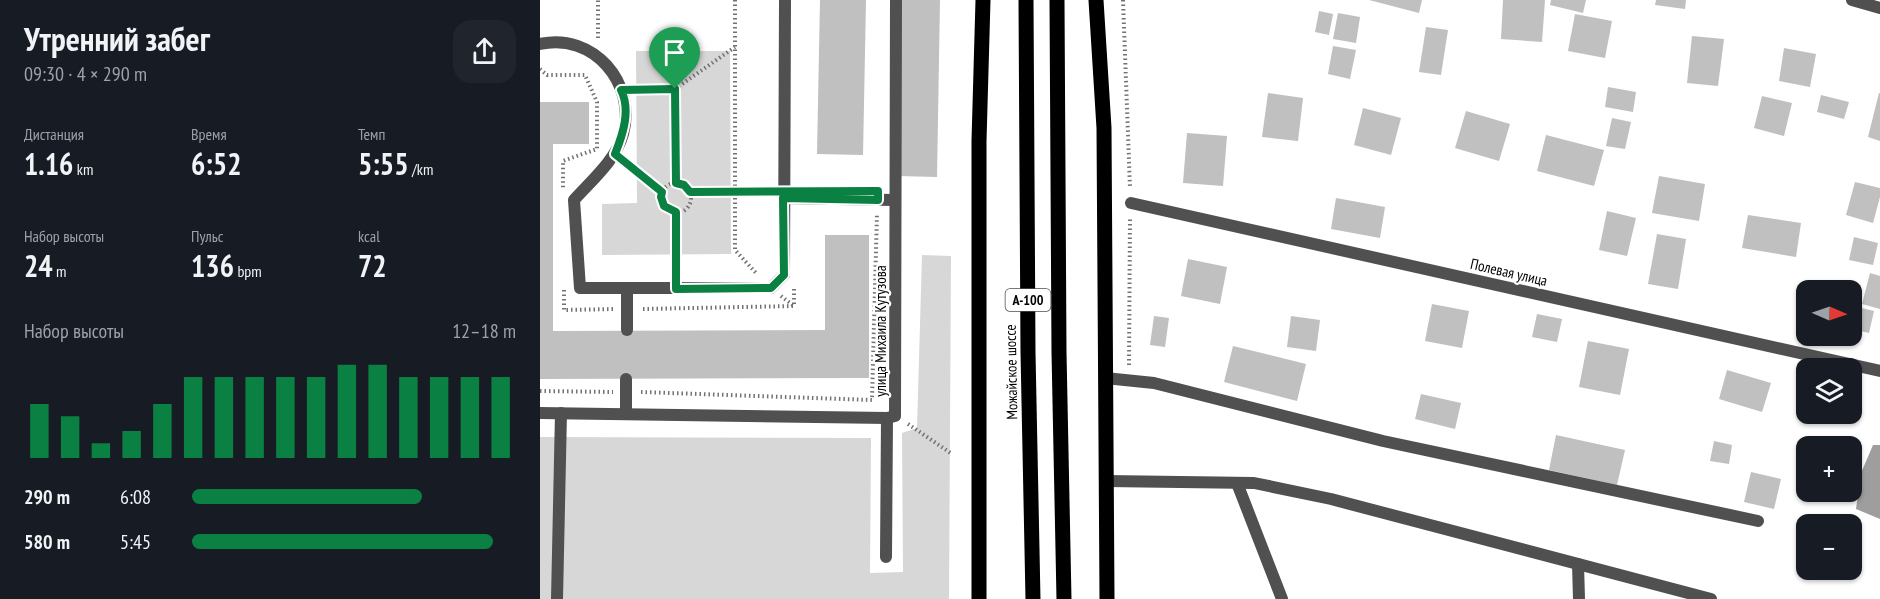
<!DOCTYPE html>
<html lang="ru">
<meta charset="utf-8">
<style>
body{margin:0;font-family:"PT Sans Narrow",sans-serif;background:#20242c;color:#f1f3f6;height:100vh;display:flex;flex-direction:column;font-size:22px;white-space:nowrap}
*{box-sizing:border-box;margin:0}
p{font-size:20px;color:#9ea1a6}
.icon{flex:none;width:33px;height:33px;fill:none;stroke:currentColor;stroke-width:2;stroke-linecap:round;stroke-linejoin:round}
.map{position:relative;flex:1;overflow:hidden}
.sheet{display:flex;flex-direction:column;background:#171b24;width:540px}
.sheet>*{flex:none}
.needle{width:39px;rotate:92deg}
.controls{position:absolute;left:1256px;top:280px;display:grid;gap:12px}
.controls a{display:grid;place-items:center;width:66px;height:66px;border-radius:12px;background:#171b24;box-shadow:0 2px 4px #0004;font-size:30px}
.pin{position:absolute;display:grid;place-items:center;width:51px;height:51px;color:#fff;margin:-62px -26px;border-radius:50% 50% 50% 0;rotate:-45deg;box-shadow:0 0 6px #0007}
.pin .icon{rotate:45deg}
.round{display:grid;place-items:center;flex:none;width:63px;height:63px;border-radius:18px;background:#20242c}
.overview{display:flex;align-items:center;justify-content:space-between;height:102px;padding:0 24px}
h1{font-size:33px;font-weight:600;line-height:45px}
.figures{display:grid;grid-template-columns:repeat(3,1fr);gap:9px;height:102px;padding:6px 24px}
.figures div{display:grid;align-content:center}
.figures b{font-size:30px;font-weight:600}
.figures small{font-size:16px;font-weight:400}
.figures p{font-size:16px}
.chart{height:168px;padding:12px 24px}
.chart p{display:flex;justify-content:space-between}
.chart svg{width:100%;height:108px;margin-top:6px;stroke:#0b8043;stroke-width:6}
ul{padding:0 24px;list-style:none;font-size:20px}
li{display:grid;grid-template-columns:96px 72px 1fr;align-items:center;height:45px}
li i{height:15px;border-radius:8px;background:#0b8043}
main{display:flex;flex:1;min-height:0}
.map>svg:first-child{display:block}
.green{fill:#d7d7d7}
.water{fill:#9e9e9e}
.building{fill:#c0c0c0}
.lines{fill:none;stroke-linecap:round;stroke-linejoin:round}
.path{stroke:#727272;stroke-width:4;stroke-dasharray:1.5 3;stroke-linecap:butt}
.lane{stroke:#505050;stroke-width:12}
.street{stroke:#505050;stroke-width:12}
.primary{stroke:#000;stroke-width:15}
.route-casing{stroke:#fff;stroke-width:12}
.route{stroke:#0b8043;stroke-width:8}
.labels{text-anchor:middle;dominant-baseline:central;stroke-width:4.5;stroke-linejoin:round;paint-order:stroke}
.shield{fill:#fff;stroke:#4c4c4c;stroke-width:1.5}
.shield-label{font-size:14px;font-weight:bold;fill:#000}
.street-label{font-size:15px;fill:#000;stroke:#fff}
</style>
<main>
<section class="sheet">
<div class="overview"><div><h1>Утренний забег</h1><p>09:30 · 4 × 290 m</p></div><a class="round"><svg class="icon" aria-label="share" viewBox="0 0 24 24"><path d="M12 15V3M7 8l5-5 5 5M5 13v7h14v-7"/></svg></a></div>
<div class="figures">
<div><p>Дистанция</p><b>1.16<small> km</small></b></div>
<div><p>Время</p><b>6:52</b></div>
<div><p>Темп</p><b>5:55<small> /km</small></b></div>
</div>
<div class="figures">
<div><p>Набор высоты</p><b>24<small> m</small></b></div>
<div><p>Пульс</p><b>136<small> bpm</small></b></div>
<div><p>kcal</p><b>72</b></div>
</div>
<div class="chart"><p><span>Набор высоты</span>12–18 m</p>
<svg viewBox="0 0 160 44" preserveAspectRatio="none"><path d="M5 44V22M15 44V27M25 44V38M35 44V33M45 44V22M55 44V11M65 44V11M75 44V11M85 44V11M95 44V11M105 44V6M115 44V6M125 44V11M135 44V11M145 44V11M155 44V11"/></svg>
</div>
<ul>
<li><b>290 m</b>6:08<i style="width:71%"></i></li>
<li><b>580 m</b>5:45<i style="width:93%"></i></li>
</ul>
</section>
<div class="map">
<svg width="1340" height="599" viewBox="0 0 1340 599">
<rect width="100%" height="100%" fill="#fff"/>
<g class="green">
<polygon points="96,51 190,51 191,254 62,255 62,204 97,203"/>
<polygon points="382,255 411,256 409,599 0,599 0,437 331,438 330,573 363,572 362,433 377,428"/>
</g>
<polygon class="water" points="1333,445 1340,445 1340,519 1316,509 1321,473"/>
<g class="building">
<polygon points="280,0 326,0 323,155 277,154"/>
<polygon points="360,0 400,0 397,177 357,176"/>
<polygon points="829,0 882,0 879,13"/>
<polygon points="963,0 1005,0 1002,42 961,39"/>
<polygon points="1011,0 1046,0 1043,13 1010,5"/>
<polygon points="1116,0 1146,0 1145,9 1115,5"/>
<polygon points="779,11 793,14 789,35 775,32"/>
<polygon points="798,13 820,17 816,43 793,39"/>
<polygon points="1035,14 1072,21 1065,58 1028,51"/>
<polygon points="886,27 908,30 901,75 879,72"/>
<polygon points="1152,36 1184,39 1178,86 1147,83"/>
<polygon points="793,46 816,50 810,79 788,74"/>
<polygon points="1244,48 1276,54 1270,87 1239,81"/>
<polygon points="1068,87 1096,92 1093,112 1065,107"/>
<polygon points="728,93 763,98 758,141 722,137"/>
<polygon points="1339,93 1340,93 1340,141 1328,137"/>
<polygon points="1281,95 1309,102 1304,119 1277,112"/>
<polygon points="1222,96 1252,103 1244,136 1214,128"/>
<polygon points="0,102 49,102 49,144 13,144 13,331 285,330 285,235 329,235 329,378 0,379"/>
<polygon points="823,108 861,118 851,155 814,145"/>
<polygon points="926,111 970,124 959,161 915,148"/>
<polygon points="1072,118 1091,122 1085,149 1066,146"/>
<polygon points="647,133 687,136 683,186 643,183"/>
<polygon points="1006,135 1064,150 1054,186 997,171"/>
<polygon points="1119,176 1165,184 1159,221 1112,213"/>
<polygon points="1315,182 1340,188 1340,197 1333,223 1306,215"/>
<polygon points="796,198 845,207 840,238 791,229"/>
<polygon points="1067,211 1096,218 1087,256 1059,250"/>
<polygon points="1208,215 1261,223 1256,257 1202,248"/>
<polygon points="1117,234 1146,239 1138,289 1108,284"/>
<polygon points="1314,237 1338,243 1333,265 1309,260"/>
<polygon points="648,259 687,267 680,304 641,296"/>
<polygon points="1330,273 1340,276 1340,309 1322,304"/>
<polygon points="1311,297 1319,300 1312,324 1311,324"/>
<polygon points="892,304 929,311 922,348 885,341"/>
<polygon points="1322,308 1334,311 1329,333 1316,330"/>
<polygon points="997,314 1022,319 1017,342 992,337"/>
<polygon points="614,316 629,318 625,347 610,345"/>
<polygon points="751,316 780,320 776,351 747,347"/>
<polygon points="1048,341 1089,349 1080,395 1039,387"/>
<polygon points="693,346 766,364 757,401 684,382"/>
<polygon points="1187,370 1231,383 1222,412 1179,399"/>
<polygon points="881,394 921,403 915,429 875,419"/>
<polygon points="1016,435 1085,450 1077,485 1009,470"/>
<polygon points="1174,441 1192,445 1189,464 1170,461"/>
<polygon points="1211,472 1241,479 1234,509 1204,502"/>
</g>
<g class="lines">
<g class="path">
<polyline points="195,0 195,250 216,273"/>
<polyline points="583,0 590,188"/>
<polyline points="58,38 58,0"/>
<polyline points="0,69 7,75 45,75 57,102 57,149 23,161 23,190"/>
<polyline points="135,89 195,47"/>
<polyline points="95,90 135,89 136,183"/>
<polyline points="86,163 122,192"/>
<circle cx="136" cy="198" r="15"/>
<polyline points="150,192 231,192"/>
<polyline points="136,275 136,212"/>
<polyline points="24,290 24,310 74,309"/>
<polyline points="241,296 254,306"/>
<polyline points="103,309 254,306 254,288"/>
<polyline points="589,365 590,217"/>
<polyline points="0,391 73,392"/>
<polyline points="101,392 332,400 337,213"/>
<polyline points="368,424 412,454"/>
</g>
<g class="lane">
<path d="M0,44c53,-12 97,39 83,90 -7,26 -31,46 -49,66l6,88h191l13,-13 1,-275"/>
<polyline points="243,198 354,200"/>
<polyline points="87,330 87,289"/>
<polyline points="565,378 614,383 843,441 1218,521"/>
<polyline points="86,414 86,379"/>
<polyline points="566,481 714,483 791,499 1171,599"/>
<polyline points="697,483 742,599"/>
<polyline points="346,557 347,418"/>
<polyline points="1038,564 1039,599"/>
<polyline points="17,599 21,413"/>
</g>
<g class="street">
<polyline points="1312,0 1340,8"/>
<polyline points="591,203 1340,371"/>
<polyline points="0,413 347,418 355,416 356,0"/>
</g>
<g class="primary">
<polyline points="486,0 488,352 493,599"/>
<polyline points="517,0 519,352 524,599"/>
<polyline points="556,0 564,128 567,599"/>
<polyline points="439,599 439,141 443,0"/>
</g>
</g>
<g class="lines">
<defs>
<path id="route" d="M135,89l1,94 8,2 6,7 188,-1v9l-95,-2 1,77 -13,13 -95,1v-77l-12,-6 -3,-9 1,-5 -47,-38c8,-20 16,-44 6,-64z"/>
</defs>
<use href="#route" class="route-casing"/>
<use href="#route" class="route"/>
</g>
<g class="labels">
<rect class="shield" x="465.5" y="289" width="45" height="22" rx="4.5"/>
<g class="shield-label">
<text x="488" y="300">А-100</text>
</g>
<g class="street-label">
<text transform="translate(969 272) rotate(13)">Полевая улица</text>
<text transform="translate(340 331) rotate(-90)">улица Михаила Кутузова</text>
<text transform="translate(471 372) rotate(-91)">Можайское шоссе</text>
</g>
</g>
</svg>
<div class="controls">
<a><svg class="needle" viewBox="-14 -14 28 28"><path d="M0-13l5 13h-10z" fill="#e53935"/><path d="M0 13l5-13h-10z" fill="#9ea1a6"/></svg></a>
<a><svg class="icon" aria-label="layers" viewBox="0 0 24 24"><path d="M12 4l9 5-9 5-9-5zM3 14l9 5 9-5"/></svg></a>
<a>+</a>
<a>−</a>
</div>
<div class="pin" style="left:135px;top:89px;background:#1e9e55"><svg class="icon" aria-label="arrive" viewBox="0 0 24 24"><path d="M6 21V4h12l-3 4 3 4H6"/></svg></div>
</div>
</main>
